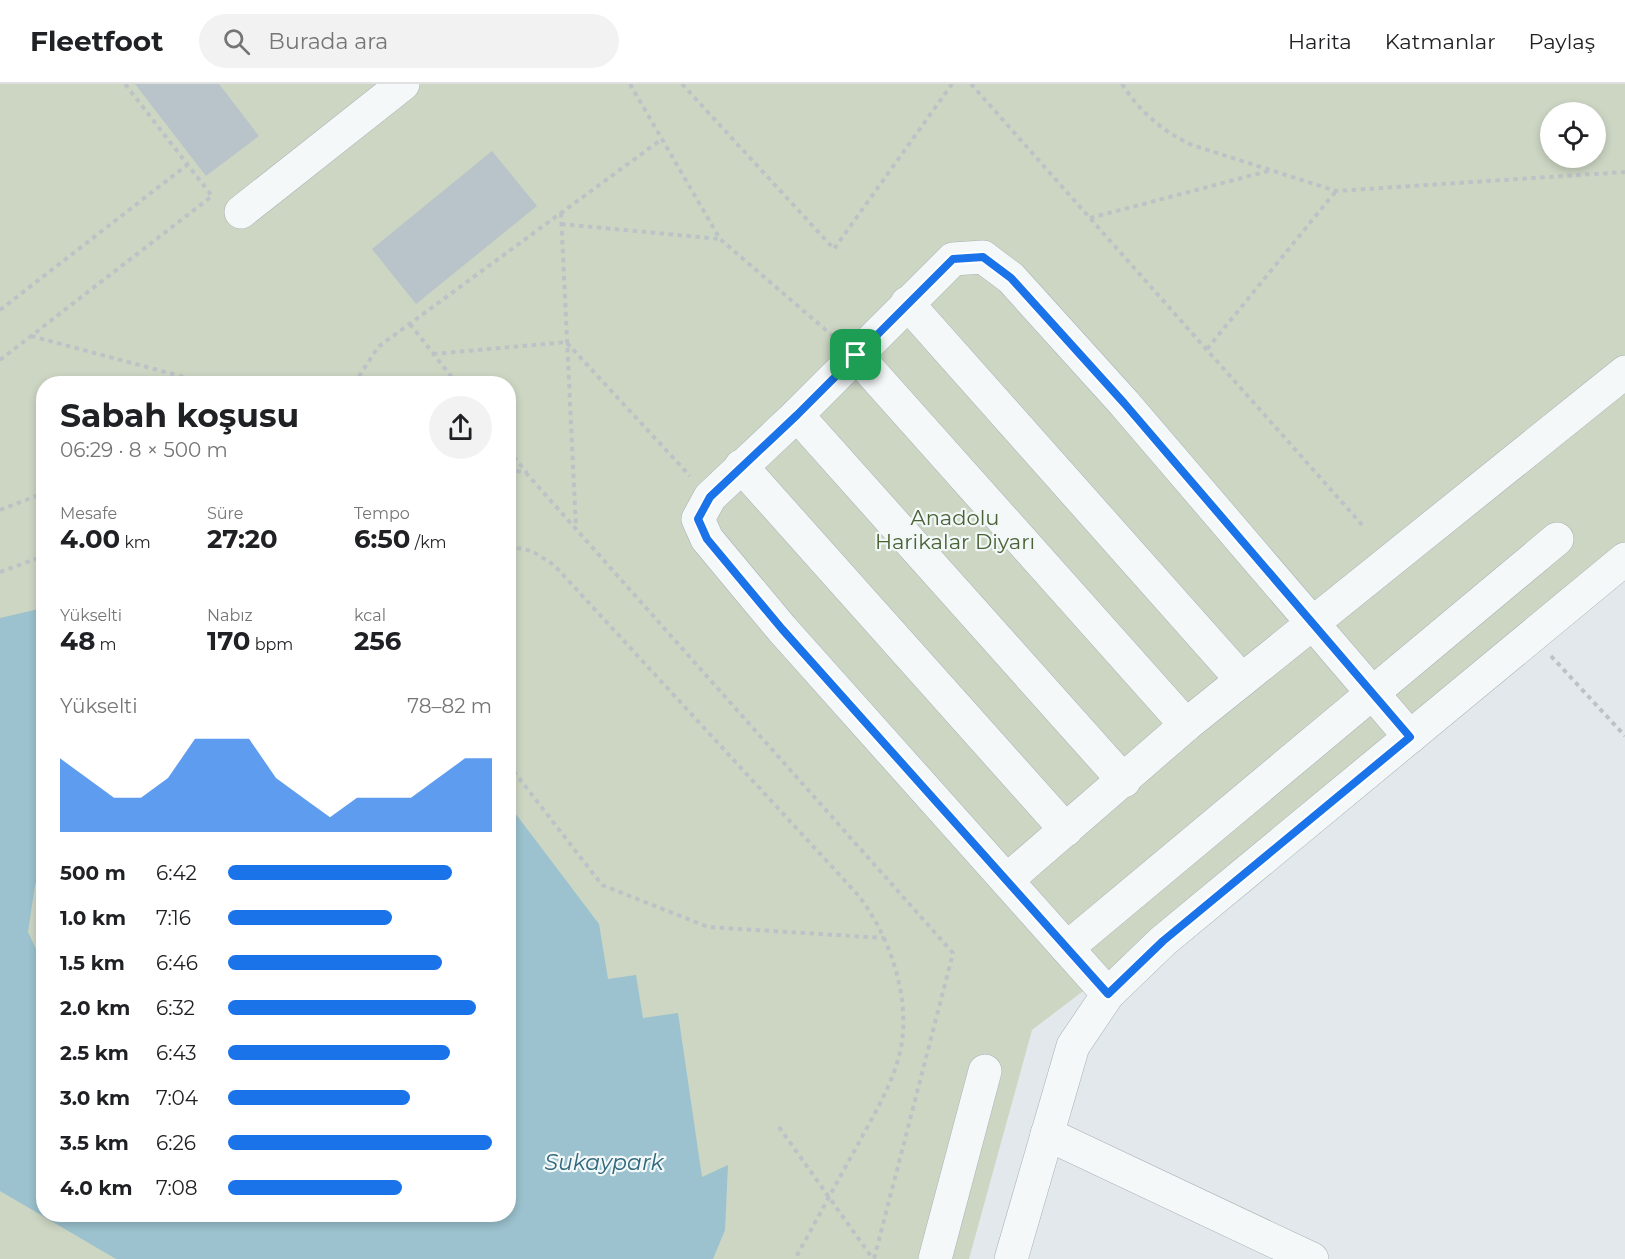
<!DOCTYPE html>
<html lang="tr">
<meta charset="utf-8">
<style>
body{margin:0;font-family:Montserrat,sans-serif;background:#f2f2f2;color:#202124;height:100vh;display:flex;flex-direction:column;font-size:22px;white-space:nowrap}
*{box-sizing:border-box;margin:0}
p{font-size:20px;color:#757577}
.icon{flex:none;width:33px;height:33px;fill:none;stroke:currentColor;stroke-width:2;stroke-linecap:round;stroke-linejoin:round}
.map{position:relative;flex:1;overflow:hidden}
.details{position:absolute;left:36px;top:292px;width:480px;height:846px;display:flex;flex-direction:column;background:#fff;border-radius:24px;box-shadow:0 3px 9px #0003}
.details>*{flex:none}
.tools{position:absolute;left:1540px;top:18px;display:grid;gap:12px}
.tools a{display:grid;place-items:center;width:66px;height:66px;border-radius:50%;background:#fff;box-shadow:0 3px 9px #0003;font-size:30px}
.pin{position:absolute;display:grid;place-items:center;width:51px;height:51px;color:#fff;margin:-26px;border-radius:12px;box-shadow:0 3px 9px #0006}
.round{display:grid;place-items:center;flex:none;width:63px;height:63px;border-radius:32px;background:#f2f2f2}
.summary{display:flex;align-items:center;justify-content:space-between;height:102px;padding:0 24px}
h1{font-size:33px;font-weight:700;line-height:45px}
.metrics{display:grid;grid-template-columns:repeat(3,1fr);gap:9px;height:102px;padding:6px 24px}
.metrics div{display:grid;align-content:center}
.metrics b{font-size:26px;font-weight:700}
.metrics small{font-size:16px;font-weight:400}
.metrics p{font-size:16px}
.chart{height:168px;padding:12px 24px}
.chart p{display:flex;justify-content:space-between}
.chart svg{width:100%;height:108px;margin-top:6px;fill:#1a73e8;opacity:.7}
ul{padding:0 24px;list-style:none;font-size:20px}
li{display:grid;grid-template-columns:96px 72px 1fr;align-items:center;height:45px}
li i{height:15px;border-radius:8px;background:#1a73e8}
header{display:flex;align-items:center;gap:36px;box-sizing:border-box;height:84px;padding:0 30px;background:#fff;border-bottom:2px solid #e0e0e0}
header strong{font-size:28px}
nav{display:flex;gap:33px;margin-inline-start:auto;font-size:21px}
.search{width:420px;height:54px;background:#f2f2f2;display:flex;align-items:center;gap:15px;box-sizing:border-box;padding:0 21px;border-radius:33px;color:#757577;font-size:22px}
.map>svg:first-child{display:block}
.green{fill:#cdd6c3;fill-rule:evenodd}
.water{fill:#9bc2ce}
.building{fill:#b9c3ca}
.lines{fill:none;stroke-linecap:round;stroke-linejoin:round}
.minor-casing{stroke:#a7b1b6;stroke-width:34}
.path{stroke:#bcc3c7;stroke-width:4;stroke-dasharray:4.5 4.5;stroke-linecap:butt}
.minor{stroke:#f5f8f9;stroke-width:33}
.route-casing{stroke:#fff;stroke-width:12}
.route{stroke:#1a73e8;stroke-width:8}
.labels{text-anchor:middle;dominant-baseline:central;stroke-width:4.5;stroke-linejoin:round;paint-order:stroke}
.park-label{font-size:21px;fill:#4a6235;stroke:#f2f7f8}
.water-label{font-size:22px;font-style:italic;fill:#30677c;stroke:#f2f7f8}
</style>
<header>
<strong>Fleetfoot</strong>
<div class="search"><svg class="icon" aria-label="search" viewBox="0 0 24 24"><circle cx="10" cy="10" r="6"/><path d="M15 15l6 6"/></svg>Burada ara</div>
<nav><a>Harita</a><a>Katmanlar</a><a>Paylaş</a></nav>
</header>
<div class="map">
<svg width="1625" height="1175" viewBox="0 0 1625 1175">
<rect width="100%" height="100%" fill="#e2e8eb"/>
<path class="green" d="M0,0h1625v472l-324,269 -269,205 -63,229h-969zM1551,28h45v46h-45zM44,300h464v831h-464z"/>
<polygon class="water" points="43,524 43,785 35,801 28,848 43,880 44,1131 508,1131 509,721 599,840 608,895 636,891 643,934 678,929 702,1093 728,1081 725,1146 713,1175 116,1175 0,1107 0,534"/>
<g class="building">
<polygon points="135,0 219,0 259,52 206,92"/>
<polygon points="492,67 537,122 416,220 372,165"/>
</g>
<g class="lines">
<defs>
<g id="minor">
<polyline points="241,128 403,0"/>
<polyline points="907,219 1242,596"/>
<polyline points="856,271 1186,641"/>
<polyline points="797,331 1124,697"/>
<polyline points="741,382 1066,746"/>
<polyline points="1007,796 1186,641 1625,288"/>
<polyline points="1067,864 1557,455"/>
<polyline points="1108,910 782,545 707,455 698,435 710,413 797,331 953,175 983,173 1011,194 1124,319 1410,653"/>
<polyline points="1047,1050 1312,1175"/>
<polyline points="935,1175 985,987"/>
<polyline points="1011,1175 1073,962 1108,910 1163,857 1625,475"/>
</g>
</defs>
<use href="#minor" class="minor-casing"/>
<g class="path">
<polyline points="630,0 720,155 834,253"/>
<polyline points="682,0 834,165 952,0"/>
<polyline points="971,0 1364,443"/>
<path d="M1122,0c18,28 40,47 70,61l144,46 289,-19"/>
<polyline points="561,129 576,445"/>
<polyline points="1090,134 1272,86"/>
<polyline points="561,140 720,155"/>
<polyline points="0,226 187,81"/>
<polyline points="410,240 457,300"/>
<polyline points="31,252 210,300"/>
<polyline points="567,259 690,392"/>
<polyline points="1207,265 1336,107"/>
<polyline points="433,270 567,258"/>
<polyline points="0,276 212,112 125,0"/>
<polyline points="354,300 378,263 662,55"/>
<polyline points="508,366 527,389"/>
<polyline points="508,384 527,390 953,869 874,1175"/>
<polyline points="0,426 44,409"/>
<path d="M508,462l24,5 22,14 304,330c30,38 51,97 44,146 -5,37 -28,73 -45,105 -21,38 -41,75 -62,113"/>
<polyline points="0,488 44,472"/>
<polyline points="1551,572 1625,652"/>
<polyline points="508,680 602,801 708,843 884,854"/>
<polyline points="779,1043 873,1175"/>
</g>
<use href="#minor" class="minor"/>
</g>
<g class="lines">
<defs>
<polygon id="route" points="983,173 1011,194 1124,319 1410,653 1163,857 1108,910 782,545 707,455 698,435 710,413 797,331 953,175"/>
</defs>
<use href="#route" class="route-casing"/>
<use href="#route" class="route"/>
</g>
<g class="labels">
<g class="park-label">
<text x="955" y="433">Anadolu<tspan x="955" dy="24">Harikalar Diyarı</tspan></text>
</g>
<g class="water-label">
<text x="604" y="1078">Sukaypark</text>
</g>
</g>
</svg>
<div class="tools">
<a><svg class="icon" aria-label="locate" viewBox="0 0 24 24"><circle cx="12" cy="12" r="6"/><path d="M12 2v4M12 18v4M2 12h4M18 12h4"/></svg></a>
</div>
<div class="pin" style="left:856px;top:271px;background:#1e9e55"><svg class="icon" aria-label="arrive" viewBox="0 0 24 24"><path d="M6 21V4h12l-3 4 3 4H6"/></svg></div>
<section class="details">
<div class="summary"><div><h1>Sabah koşusu</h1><p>06:29 · 8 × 500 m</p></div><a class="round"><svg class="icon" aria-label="share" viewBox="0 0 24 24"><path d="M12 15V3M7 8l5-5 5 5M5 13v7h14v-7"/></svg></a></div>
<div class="metrics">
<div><p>Mesafe</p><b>4.00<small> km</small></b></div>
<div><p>Süre</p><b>27:20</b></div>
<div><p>Tempo</p><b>6:50<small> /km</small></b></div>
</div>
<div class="metrics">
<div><p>Yükselti</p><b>48<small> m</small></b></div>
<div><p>Nabız</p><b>170<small> bpm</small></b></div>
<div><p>kcal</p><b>256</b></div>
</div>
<div class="chart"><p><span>Yükselti</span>78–82 m</p>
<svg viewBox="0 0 160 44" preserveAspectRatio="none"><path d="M0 44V14L10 22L20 30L30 30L40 22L50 6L60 6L70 6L80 22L90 30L100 38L110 30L120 30L130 30L140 22L150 14L160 14V44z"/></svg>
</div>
<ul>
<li><b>500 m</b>6:42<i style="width:85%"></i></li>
<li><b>1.0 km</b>7:16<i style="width:62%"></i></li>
<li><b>1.5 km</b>6:46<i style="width:81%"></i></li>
<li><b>2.0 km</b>6:32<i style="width:94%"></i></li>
<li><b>2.5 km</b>6:43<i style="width:84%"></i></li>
<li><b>3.0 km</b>7:04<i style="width:69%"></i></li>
<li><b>3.5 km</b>6:26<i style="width:100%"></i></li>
<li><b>4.0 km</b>7:08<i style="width:66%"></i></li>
</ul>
</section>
</div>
